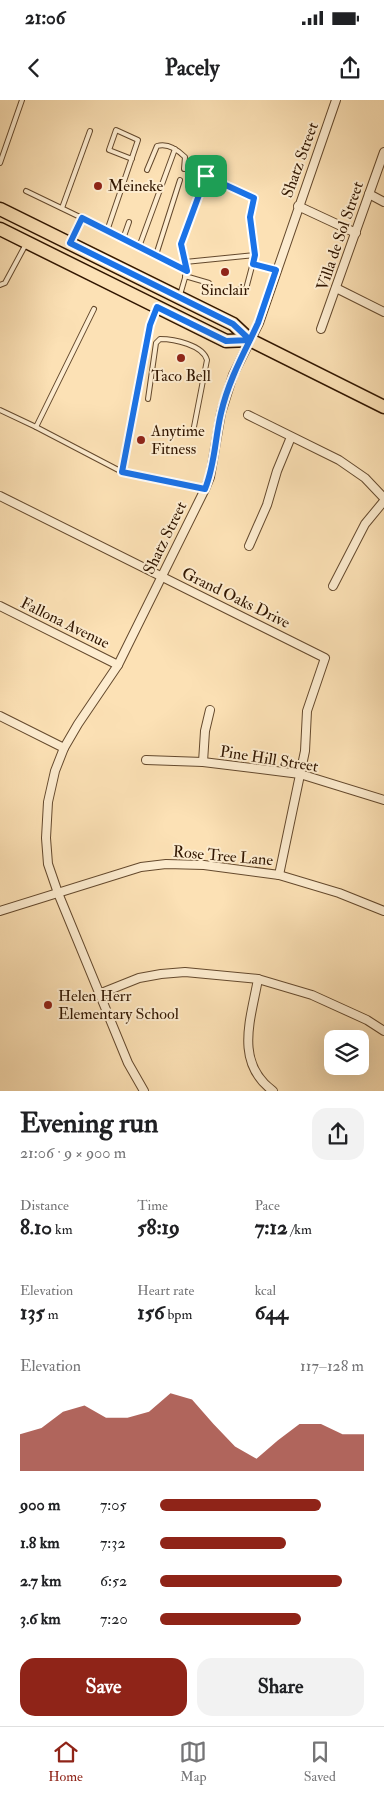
<!DOCTYPE html>
<meta charset="utf-8">
<style>
body{margin:0;font-family:"IM FELL Double Pica",serif;background:#f2f2f2;color:#202124;height:100vh;display:flex;flex-direction:column;font-size:19px;white-space:nowrap}
*{box-sizing:border-box;margin:0}
p{font-size:16px;color:#757577}
.icon{flex:none;width:28px;height:28px;fill:none;stroke:currentColor;stroke-width:2;stroke-linecap:round;stroke-linejoin:round}
.map{position:relative;height:991px;overflow:hidden}
.side{display:flex;flex-direction:column;background:#fff;flex:1}
.side>*{flex:none}
.fabs{position:absolute;left:324px;top:930px;display:grid;gap:10px}
.fabs a{display:grid;place-items:center;width:45px;height:45px;border-radius:10px;background:#fff;box-shadow:0 5px 20px #0002;font-size:25px}
.pin{position:absolute;display:grid;place-items:center;width:42px;height:42px;color:#fff;margin:-21px;border-radius:10px;box-shadow:0 2px 8px #0006}
.round{display:grid;place-items:center;flex:none;width:52px;height:52px;border-radius:15px;background:#f2f2f2}
.overview{display:flex;align-items:center;justify-content:space-between;height:85px;padding:0 20px}
h1{font-size:28px;font-weight:700;line-height:38px}
.stats{display:grid;grid-template-columns:repeat(3,1fr);gap:8px;height:85px;padding:5px 20px}
.stats div{display:grid;align-content:center}
.stats b{font-size:21px;font-weight:700}
.stats small{font-size:14px;font-weight:400}
.stats p{font-size:14px}
.chart{height:140px;padding:10px 20px}
.chart p{display:flex;justify-content:space-between}
.chart svg{width:100%;height:90px;margin-top:5px;fill:#8f2418;opacity:.7}
.cta{display:flex;gap:10px;margin-top:auto;padding:10px 20px}
.cta a{flex:1;height:58px;border-radius:15px;background:#8f2418;color:#fff;font-size:20px;font-weight:700;line-height:58px;text-align:center}
.cta a+a{background:#f2f2f2;color:#202124}
ul{padding:0 20px;list-style:none;font-size:16px}
li{display:grid;grid-template-columns:80px 60px 1fr;align-items:center;height:38px}
li i{height:12px;border-radius:6px;background:#8f2418}
.status{display:flex;justify-content:space-between;align-items:center;height:35px;padding:0 25px;background:#fff;direction:ltr}
.status svg{height:14px;fill:currentColor}
header{display:flex;justify-content:space-between;align-items:center;height:65px;padding:0 20px;background:#fff;font-size:22px;font-weight:700}
.tabs{display:flex;justify-content:space-around;align-items:center;height:70px;border-top:1px solid #e0e0e0;background:#fff;font-size:14px;color:#757577}
.tabs a{display:grid;justify-items:center;gap:2px}
.tabs .current{color:#8f2418}
.map>svg:first-child{display:block}
.lines{fill:none;stroke-linecap:round;stroke-linejoin:round}
.lane-casing{stroke:#64492d;stroke-width:6}
.street-casing{stroke:#64492d;stroke-width:10}
.primary-casing{stroke:#311600;stroke-width:15}
.lane{stroke:#fdeccf;stroke-width:4}
.street{stroke:#fdeccf;stroke-width:8}
.primary{stroke:#fce1b5;stroke-width:12}
.route-casing{stroke:#fff;stroke-width:10}
.route{stroke:#1a73e8;stroke-width:6}
.poi-dot{fill:#8f2418;stroke:#fdeccf;stroke-width:2}
.labels{text-anchor:middle;dominant-baseline:central;stroke-width:4;stroke-linejoin:round;paint-order:stroke}
.street-label{font-size:16px;fill:#311600;stroke:#fdeccf}
.poi-label{font-size:16px;fill:#311600;stroke:#fdeccf;text-anchor:start}
</style>
<div class="status"><b>21:06</b><svg viewBox="0 0 49 12"><path d="M0 12V9h3v3zM5 12V6h3v6zM10 12V3h3v9zM15 12V0h3v12zM26 1h20v11H26zM47 4h2v5h-2z"/></svg></div>
<header><svg class="icon" aria-label="back" viewBox="0 0 24 24"><path d="M15 5l-7 7 7 7"/></svg>Pacely<svg class="icon" aria-label="share" viewBox="0 0 24 24"><path d="M12 15V3M7 8l5-5 5 5M5 13v7h14v-7"/></svg></header>
<div class="map">
<svg width="384" height="991" viewBox="0 0 384 991">
<rect width="100%" height="100%" fill="#fce1b5"/>
<filter id="stains"><feTurbulence type="fractalNoise" baseFrequency=".004" numOctaves="4"/><feColorMatrix values="0 0 0 0 .2 0 0 0 0 .09 0 0 0 0 .02 0 0 0 .5 -.17"/></filter>
<radialGradient id="worn" r=".72"><stop offset=".6" stop-color="#630" stop-opacity="0"/><stop offset="1" stop-color="#630" stop-opacity=".3"/></radialGradient>
<g class="lines">
<defs>
<g id="lane">
<polyline points="0,63 22,0"/>
<path d="M147,70l10,-24c10,-3 20,3 28,11l-1,12"/>
<polyline points="26,91 82,118 71,141"/>
<polyline points="62,108 90,31"/>
<polyline points="82,118 187,171 180,195"/>
<polyline points="107,131 138,40 116,30 109,50 132,59"/>
<polyline points="123,139 129,122"/>
<polyline points="139,147 175,49"/>
<polyline points="156,155 180,80"/>
<polyline points="185,162 255,155 250,117 254,98 206,75 181,144 187,171"/>
<polyline points="253,164 276,170"/>
<polyline points="185,176 209,183 212,192 246,189 255,155"/>
<polyline points="0,185 5,183 26,144"/>
<path d="M148,299l8,-56 4,-4c14,0 43,6 47,21l-14,72"/>
<polyline points="0,310 36,327 126,374 205,389"/>
<polyline points="36,327 94,209"/>
<polyline points="122,372 150,225 157,208"/>
</g>
<g id="street">
<polyline points="369,94 384,102"/>
<polyline points="298,106 356,133"/>
<polyline points="336,188 384,212"/>
<polyline points="321,229 384,52"/>
<polyline points="248,315 339,360 365,378 384,398"/>
<polyline points="0,396 325,558 307,611 305,651 279,775"/>
<polyline points="249,446 267,405 277,371 291,337"/>
<polyline points="333,486 365,424 384,401"/>
<polyline points="0,506 118,565"/>
<polyline points="0,616 64,648"/>
<polyline points="146,660 203,662 300,674 384,700"/>
<polyline points="203,662 205,631 210,610"/>
<polyline points="0,811 141,767 166,764 204,765 279,775 339,793 384,811"/>
<path d="M258,879c-7,40 -24,83 15,112"/>
<polyline points="99,894 139,878 161,874 185,872 258,879 312,895 367,920 384,931"/>
<polyline points="144,991 128,963 58,793 48,764 46,738 48,702 55,671 64,648 78,624 118,565 205,389 210,377 221,313 233,275 259,223 336,0"/>
</g>
<g id="primary">
<polyline points="0,109 233,224 250,240 384,307"/>
<polyline points="0,129 226,241 250,240"/>
</g>
</defs>
<use href="#lane" class="lane-casing"/>
<use href="#street" class="street-casing"/>
<use href="#primary" class="primary-casing"/>
<use href="#lane" class="lane"/>
<use href="#street" class="street"/>
<use href="#primary" class="primary"/>
</g>
<g class="lines">
<defs>
<path id="route" d="M206,76l-25,68 6,27 -105,-53 -12,25 163,81 17,16c-12,24 -23,47 -29,73 -6,25 -6,52 -16,76l-83,-17 28,-147 7,-18 69,34 24,-1 8,-17 18,-53 -23,-6 2,-9 -5,-38 4,-19 -48,-22"/>
</defs>
<use href="#route" class="route-casing"/>
<use href="#route" class="route"/>
</g>
<g class="poi-dot">
<circle cx="98" cy="86" r="5"/>
<circle cx="225" cy="172" r="5"/>
<circle cx="181" cy="258" r="5"/>
<circle cx="141" cy="340" r="5"/>
<circle cx="48" cy="905" r="5"/>
</g>
<g class="labels">
<g class="street-label">
<text transform="translate(300 60) rotate(-70)">Shatz Street</text>
<text transform="translate(340 136) rotate(-71)">Villa de Sol Street</text>
<text transform="translate(165 438) rotate(-64)">Shatz Street</text>
<text transform="translate(236 498) rotate(26)">Grand Oaks Drive</text>
<text transform="translate(65 523) rotate(26)">Fallona Avenue</text>
<text transform="translate(269 659) rotate(9)">Pine Hill Street</text>
<text transform="translate(223 756) rotate(5)">Rose Tree Lane</text>
</g>
<g class="poi-label">
<text x="108" y="86">Meineke</text>
<text x="225" y="190" text-anchor="middle">Sinclair</text>
<text x="181" y="276" text-anchor="middle">Taco Bell</text>
<text x="151" y="331">Anytime<tspan x="151" dy="18">Fitness</tspan></text>
<text x="58" y="896">Helen Herr<tspan x="58" dy="18">Elementary School</tspan></text>
</g>
</g>
<rect width="100%" height="100%" filter="url(#stains)"/>
<rect width="100%" height="100%" fill="url(#worn)"/>
</svg>
<div class="fabs">
<a><svg class="icon" aria-label="layers" viewBox="0 0 24 24"><path d="M12 4l9 5-9 5-9-5zM3 14l9 5 9-5"/></svg></a>
</div>
<div class="pin" style="left:206px;top:76px;background:#1e9e55"><svg class="icon" aria-label="arrive" viewBox="0 0 24 24"><path d="M6 21V4h12l-3 4 3 4H6"/></svg></div>
</div>
<section class="side">
<div class="overview"><div><h1>Evening run</h1><p>21:06 · 9 × 900 m</p></div><a class="round"><svg class="icon" aria-label="share" viewBox="0 0 24 24"><path d="M12 15V3M7 8l5-5 5 5M5 13v7h14v-7"/></svg></a></div>
<div class="stats">
<div><p>Distance</p><b>8.10<small> km</small></b></div>
<div><p>Time</p><b>58:19</b></div>
<div><p>Pace</p><b>7:12<small> /km</small></b></div>
</div>
<div class="stats">
<div><p>Elevation</p><b>135<small> m</small></b></div>
<div><p>Heart rate</p><b>156<small> bpm</small></b></div>
<div><p>kcal</p><b>644</b></div>
</div>
<div class="chart"><p><span>Elevation</span>117–128 m</p>
<svg viewBox="0 0 160 44" preserveAspectRatio="none"><path d="M0 44V26L10 23L20 15L30 12L40 18L50 18L60 15L70 6L80 9L90 21L100 32L110 38L120 29L130 21L140 21L150 26L160 26V44z"/></svg>
</div>
<ul>
<li><b>900 m</b>7:05<i style="width:79%"></i></li>
<li><b>1.8 km</b>7:32<i style="width:62%"></i></li>
<li><b>2.7 km</b>6:52<i style="width:89%"></i></li>
<li><b>3.6 km</b>7:20<i style="width:69%"></i></li>
</ul>
<div class="cta"><a>Save</a><a>Share</a></div>
</section>
<nav class="tabs">
<a class="current"><svg class="icon" aria-label="home" viewBox="0 0 24 24"><path d="M3 11l9-7 9 7M6 9v11h12V9"/></svg>Home</a>
<a><svg class="icon" aria-label="map" viewBox="0 0 24 24"><path d="M3 6l6-2 6 2 6-2v14l-6 2-6-2-6 2zM9 4v14M15 6v14"/></svg>Map</a>
<a><svg class="icon" aria-label="saved" viewBox="0 0 24 24"><path d="M7 4h10v16l-5-4-5 4z"/></svg>Saved</a>
</nav>
